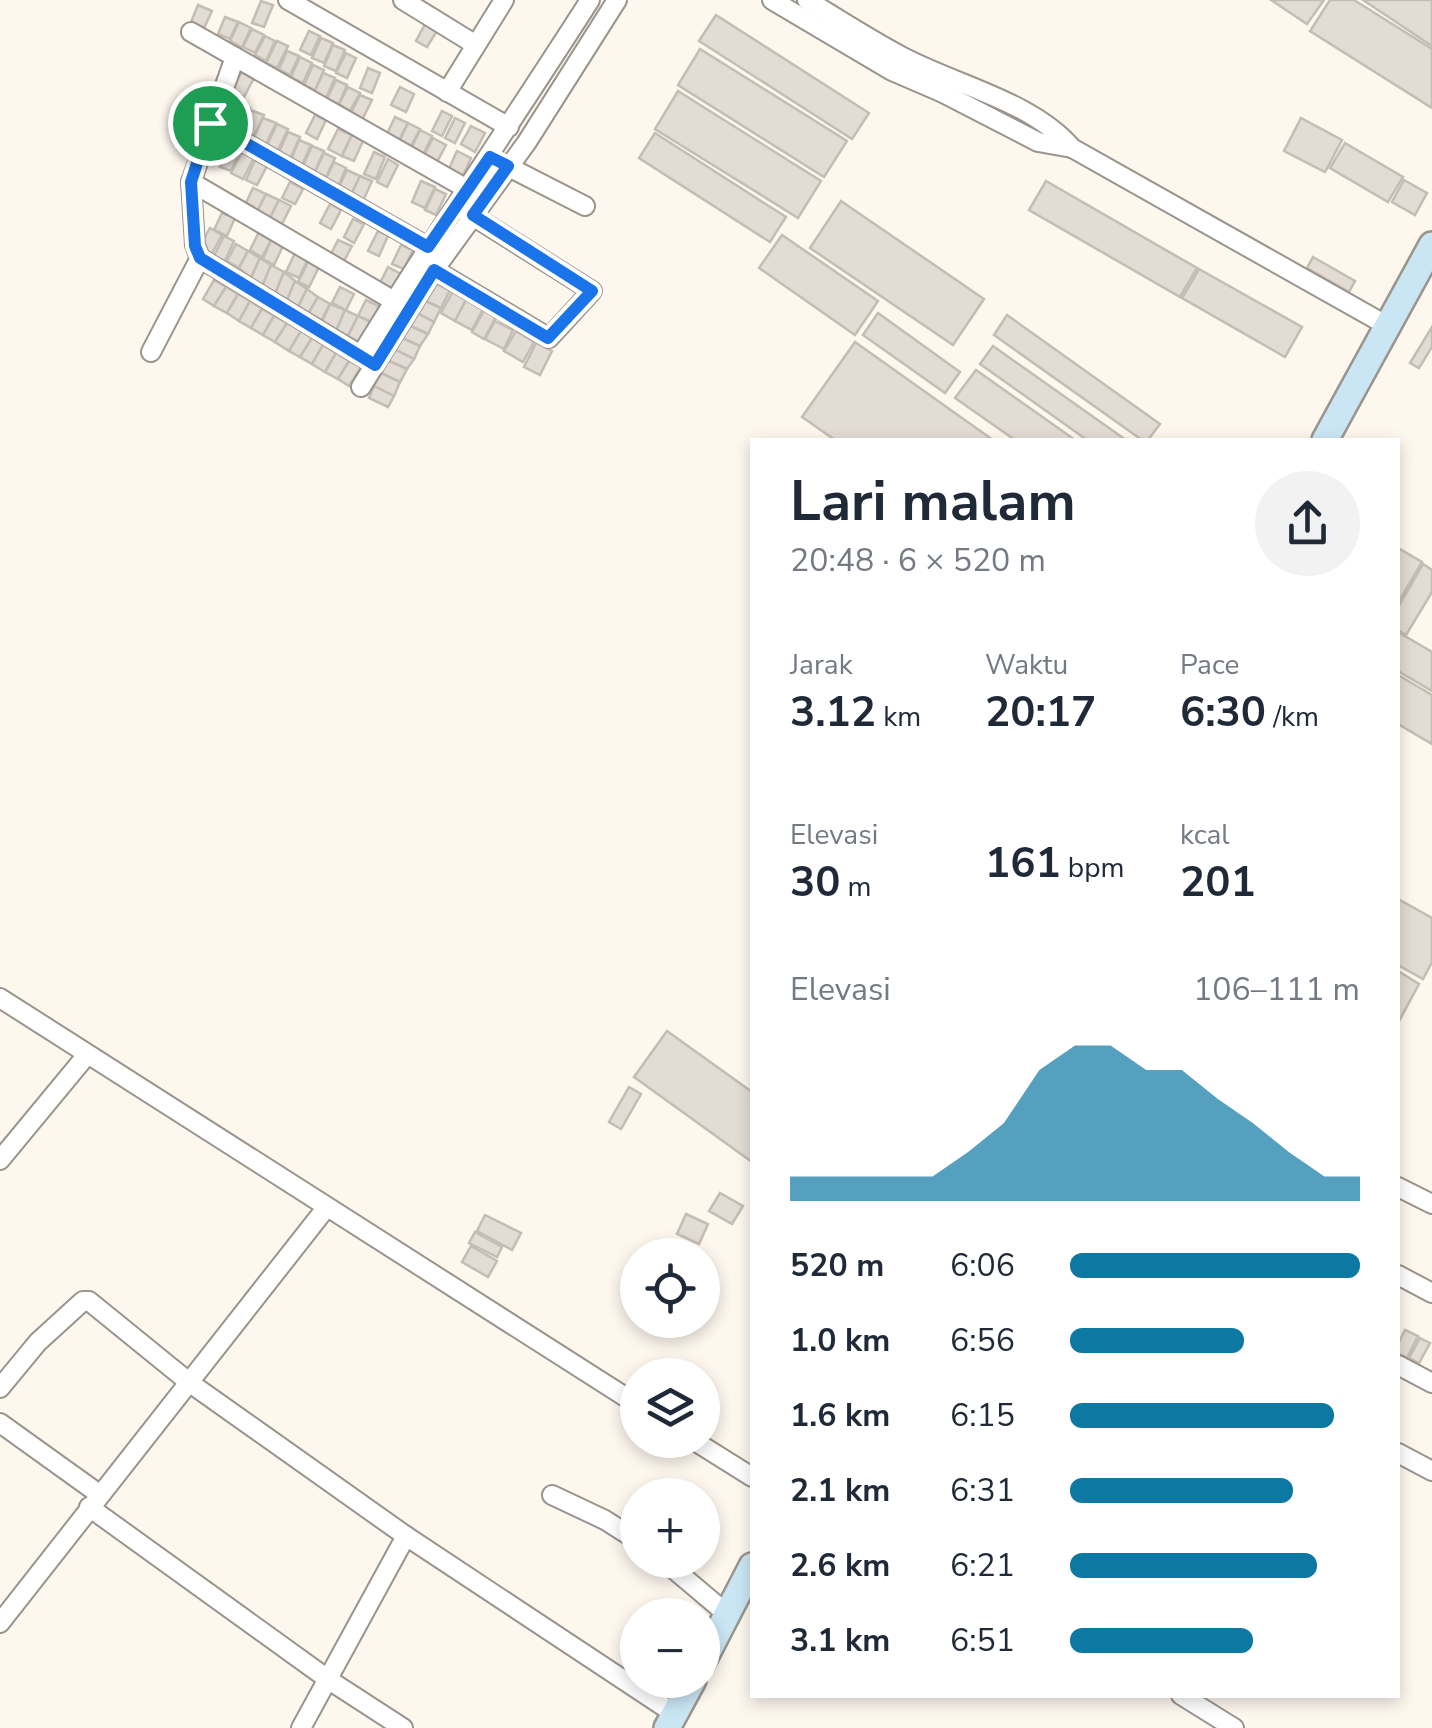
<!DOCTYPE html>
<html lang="id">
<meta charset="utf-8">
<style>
body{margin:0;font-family:"Nunito Sans",sans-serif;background:#f2f2f3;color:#1f2937;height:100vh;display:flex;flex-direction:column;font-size:38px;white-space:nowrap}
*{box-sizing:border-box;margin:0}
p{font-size:32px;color:#747a83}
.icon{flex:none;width:55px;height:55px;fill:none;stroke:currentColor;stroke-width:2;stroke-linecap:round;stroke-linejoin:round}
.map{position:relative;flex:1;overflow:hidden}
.sheet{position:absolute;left:750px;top:438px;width:650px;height:1260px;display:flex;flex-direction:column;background:#fff;border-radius:0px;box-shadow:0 5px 15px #0003}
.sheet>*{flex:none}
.buttons{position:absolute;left:620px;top:1238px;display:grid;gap:20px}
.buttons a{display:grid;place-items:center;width:100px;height:100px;border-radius:50%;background:#fff;box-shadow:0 5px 15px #0003;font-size:50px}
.pin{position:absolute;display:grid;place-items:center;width:85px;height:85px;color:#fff;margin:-42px;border:5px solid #fff;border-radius:50%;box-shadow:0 2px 10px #0007}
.round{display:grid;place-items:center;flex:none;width:105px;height:105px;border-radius:52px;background:#f2f2f3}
.summary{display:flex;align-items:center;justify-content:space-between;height:170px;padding:0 40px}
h1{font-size:55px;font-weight:700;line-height:75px}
.figures{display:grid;grid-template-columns:repeat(3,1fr);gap:15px;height:170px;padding:10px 40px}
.figures div{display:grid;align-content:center}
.figures b{font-size:42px;font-weight:700}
.figures small{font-size:28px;font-weight:400}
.figures p{font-size:28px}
.chart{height:280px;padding:20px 40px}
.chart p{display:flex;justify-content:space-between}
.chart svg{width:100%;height:180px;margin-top:10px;fill:#0d79a3;opacity:.7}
ul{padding:0 40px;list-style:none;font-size:32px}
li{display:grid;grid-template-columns:160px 120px 1fr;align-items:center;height:75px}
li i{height:25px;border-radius:12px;background:#0d79a3}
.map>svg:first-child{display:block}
.building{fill:#e2dcd4;stroke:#c3bdb4;stroke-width:2.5}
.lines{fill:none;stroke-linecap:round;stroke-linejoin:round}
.minor-casing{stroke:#9a948c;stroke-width:22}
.secondary-casing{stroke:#9a948c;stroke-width:30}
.minor{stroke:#fff;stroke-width:18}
.secondary{stroke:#cae6f4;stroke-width:25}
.route-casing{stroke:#fff;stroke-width:20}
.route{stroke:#1a73e8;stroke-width:12}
</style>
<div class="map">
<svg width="1432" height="1728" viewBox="0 0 1432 1728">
<rect width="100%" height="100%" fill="#fdf7ee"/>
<g class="building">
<polygon points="1271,0 1324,0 1307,24"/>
<polygon points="1330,0 1354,0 1432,49 1432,108 1310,31"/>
<polygon points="1363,0 1432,0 1432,46"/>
<polygon points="261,1 273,5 264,27 252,23"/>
<polygon points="198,5 212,11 204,28 191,22"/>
<polygon points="716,15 869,113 852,139 699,41"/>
<polygon points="225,17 238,22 230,39 218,34"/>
<polygon points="239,22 251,28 242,47 230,41"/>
<polygon points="425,24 437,31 427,47 416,41"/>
<polygon points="252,29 264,35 255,53 243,47"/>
<polygon points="309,31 320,36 311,55 300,50"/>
<polygon points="265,36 275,41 266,61 255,55"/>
<polygon points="321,38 333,43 324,63 312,58"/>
<polygon points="277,41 288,46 277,68 266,63"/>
<polygon points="333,45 345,50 336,71 324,66"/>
<polygon points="700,49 847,141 824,177 678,85"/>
<polygon points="287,51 299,56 290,75 279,69"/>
<polygon points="346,53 356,58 347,78 336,73"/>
<polygon points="300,57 312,63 303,83 291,77"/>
<polygon points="313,65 324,70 315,90 304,85"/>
<polygon points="368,68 380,73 372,93 360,88"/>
<polygon points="242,71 254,78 244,97 232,91"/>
<polygon points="323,73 335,78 326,98 314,93"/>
<polygon points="336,80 347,85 339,104 327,99"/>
<polygon points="348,87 360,93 350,111 339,104"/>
<polygon points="400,87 414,94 406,112 391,105"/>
<polygon points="678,91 821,181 798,218 655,129"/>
<polygon points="360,95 372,100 362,120 350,115"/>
<polygon points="239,103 250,108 240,129 230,124"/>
<polygon points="250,110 264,115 253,138 240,132"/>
<polygon points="442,111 452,116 442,136 432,131"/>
<polygon points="315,115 326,120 317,139 306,133"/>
<polygon points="395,117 408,123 399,140 387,134"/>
<polygon points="263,118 276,123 266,144 253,139"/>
<polygon points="455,118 465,123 455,143 445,138"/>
<polygon points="1301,118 1342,140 1325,172 1284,151"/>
<polygon points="408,123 420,129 410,148 399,142"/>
<polygon points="277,124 288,129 278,150 267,145"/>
<polygon points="471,126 485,133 475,152 461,144"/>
<polygon points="338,129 352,135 342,156 328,149"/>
<polygon points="420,130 432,136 423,155 411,149"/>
<polygon points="288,132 300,137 290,159 278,154"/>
<polygon points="655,133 786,217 770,242 639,158"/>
<polygon points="220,134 232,142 219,161 207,153"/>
<polygon points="352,135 363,141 354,161 342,156"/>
<polygon points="433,138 446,145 436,164 423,157"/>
<polygon points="299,140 311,145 302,165 291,160"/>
<polygon points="1345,143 1403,177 1388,202 1330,168"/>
<polygon points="230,145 241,150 231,171 220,167"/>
<polygon points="312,146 324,151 315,171 303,166"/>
<polygon points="243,150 255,156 243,179 231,173"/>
<polygon points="457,151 471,158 462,178 448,171"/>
<polygon points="374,152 385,157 376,179 364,174"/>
<polygon points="324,153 335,158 326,177 315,172"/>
<polygon points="388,159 398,165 387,187 377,182"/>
<polygon points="255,160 267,166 257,185 246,180"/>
<polygon points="334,162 346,168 338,187 325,181"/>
<polygon points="347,170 360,176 351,195 338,189"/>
<polygon points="360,176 372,181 363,201 351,195"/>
<polygon points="1404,180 1427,193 1415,215 1392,202"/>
<polygon points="421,181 435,187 425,208 412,202"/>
<polygon points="1046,181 1197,268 1180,297 1029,210"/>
<polygon points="290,182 303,189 295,204 282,198"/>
<polygon points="253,188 266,194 257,212 245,205"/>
<polygon points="435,189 446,194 436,215 425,210"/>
<polygon points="266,194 279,200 270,218 257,212"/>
<polygon points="279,200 291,206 282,224 270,218"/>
<polygon points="841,201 984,299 953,345 810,248"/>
<polygon points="330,204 341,210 331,229 320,223"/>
<polygon points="222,213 235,218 227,236 214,230"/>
<polygon points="353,219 364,224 354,243 344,237"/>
<polygon points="210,228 222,235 211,255 199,248"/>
<polygon points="378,231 388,236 379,256 368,251"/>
<polygon points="259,232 272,239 262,257 250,250"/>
<polygon points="782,235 878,301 855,335 759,268"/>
<polygon points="224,236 234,241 225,261 214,256"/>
<polygon points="271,240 283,246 274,265 263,259"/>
<polygon points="338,240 352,246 344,261 331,254"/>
<polygon points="236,244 248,251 239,268 227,261"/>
<polygon points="401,245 413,250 404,269 392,264"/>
<polygon points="248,251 260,258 251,278 239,268"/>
<polygon points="295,253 308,259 299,278 286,272"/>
<polygon points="1313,257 1355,281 1349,292 1307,268"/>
<polygon points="260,258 271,265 262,287 251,278"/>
<polygon points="308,262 319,267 309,287 298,282"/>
<polygon points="271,265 284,272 275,294 262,287"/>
<polygon points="388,267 401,274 392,291 379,285"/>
<polygon points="1199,269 1302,327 1285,357 1182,298"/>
<polygon points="284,272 295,281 287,300 275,294"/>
<polygon points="214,280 226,287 214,306 203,299"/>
<polygon points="295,281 307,289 298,307 287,300"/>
<polygon points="430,281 450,290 441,308 421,299"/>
<polygon points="226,287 238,294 227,313 214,306"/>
<polygon points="340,287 354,294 346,310 332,303"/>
<polygon points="307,289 318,297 308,314 298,307"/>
<polygon points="453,291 467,298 455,321 441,313"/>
<polygon points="238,294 250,301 239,321 227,313"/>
<polygon points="318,297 330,304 321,321 308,314"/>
<polygon points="467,298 484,307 472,330 455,321"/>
<polygon points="421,299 441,308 434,322 415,312"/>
<polygon points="366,300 379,306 371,322 358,316"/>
<polygon points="250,301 262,309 251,328 239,321"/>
<polygon points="330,304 345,310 336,331 321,324"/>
<polygon points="262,309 274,316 263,335 251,328"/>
<polygon points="485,309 497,315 484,339 472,332"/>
<polygon points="345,310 358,316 348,336 336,331"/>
<polygon points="415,312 434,322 428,334 408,325"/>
<polygon points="878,313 960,372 945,393 863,335"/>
<polygon points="1007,315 1160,424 1148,440 1142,440 994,335"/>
<polygon points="274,316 287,323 275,342 263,335"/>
<polygon points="358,316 371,322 362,343 348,336"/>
<polygon points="495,321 513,330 504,349 485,339"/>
<polygon points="287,323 301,331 289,351 275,342"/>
<polygon points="408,325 428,334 420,346 400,337"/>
<polygon points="1432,327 1432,347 1419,368 1410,363"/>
<polygon points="301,331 312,338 300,357 289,351"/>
<polygon points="516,331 534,342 523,362 504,351"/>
<polygon points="400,337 420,346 414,359 394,349"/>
<polygon points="312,338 323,345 312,364 300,357"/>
<polygon points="855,342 993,440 835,440 802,417"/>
<polygon points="536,343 552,351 540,375 524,367"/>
<polygon points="323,345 336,353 325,372 312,364"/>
<polygon points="993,346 1126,440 1087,440 980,364"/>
<polygon points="394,349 414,359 407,369 387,360"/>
<polygon points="336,353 349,361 338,379 325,372"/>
<polygon points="387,360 407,369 400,382 381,373"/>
<polygon points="349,361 361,367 349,386 338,379"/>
<polygon points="976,370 1075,440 1015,440 955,398"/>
<polygon points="381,373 400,382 394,396 374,386"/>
<polygon points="374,386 394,396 388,407 369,398"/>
<polygon points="1398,548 1422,562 1398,603"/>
<polygon points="1423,564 1432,570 1432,592 1406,635 1398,630 1398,607"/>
<polygon points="1398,632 1432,652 1432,691 1398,671"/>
<polygon points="1398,675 1432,695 1432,744 1398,724"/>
<polygon points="1398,899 1432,918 1432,962 1423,979 1398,965"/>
<polygon points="1398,971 1419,984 1398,1023"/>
<polygon points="667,1031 752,1092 752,1162 634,1077"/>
<polygon points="629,1087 641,1094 621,1129 609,1122"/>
<polygon points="720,1193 743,1206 732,1224 709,1211"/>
<polygon points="686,1214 708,1224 699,1244 677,1234"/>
<polygon points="485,1215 521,1233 512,1250 477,1231"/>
<polygon points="475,1232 502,1247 497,1257 469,1243"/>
<polygon points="471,1246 497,1261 488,1277 462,1262"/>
<polygon points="1405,1330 1418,1336 1407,1358 1398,1353 1398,1344"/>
<polygon points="1420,1338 1430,1343 1419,1363 1409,1358"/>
</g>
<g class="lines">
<defs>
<g id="minor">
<polyline points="288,0 509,127"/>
<polyline points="403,0 476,45"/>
<polyline points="772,0 892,71 943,93 1038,142 1072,148"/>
<path d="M807,0c31,19 62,39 94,56 54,29 131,45 171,92l314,177"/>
<polyline points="191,32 467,189"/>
<polyline points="447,92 504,0"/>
<polyline points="210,123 428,247"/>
<polyline points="499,162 585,206"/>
<polyline points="191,182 394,301"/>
<polyline points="200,258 371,362"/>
<polyline points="428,266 549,338 592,291 465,211"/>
<polyline points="151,352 200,258 195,245 191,182 235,57"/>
<path d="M361,355c73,-120 153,-236 229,-355"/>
<polyline points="361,387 434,270 527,142 617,0"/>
<polyline points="0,998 638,1405"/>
<polyline points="0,1160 86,1056"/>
<polyline points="1398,1187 1432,1204"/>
<polyline points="1398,1275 1432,1293"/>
<polyline points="1398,1365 1432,1383"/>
<polyline points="0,1388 38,1342 83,1301 89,1301 190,1383 406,1536 675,1714"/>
<polyline points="0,1423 99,1494"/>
<polyline points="693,1440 752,1477"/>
<polyline points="1398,1453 1432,1471"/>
<polyline points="552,1495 605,1520 638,1541"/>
<polyline points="89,1507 329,1680 403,1728"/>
<polyline points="663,1560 727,1614"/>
<polyline points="0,1623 326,1208"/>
<polyline points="1181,1695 1234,1728"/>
<polyline points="301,1728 406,1536"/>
</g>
<g id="secondary">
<polyline points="1325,440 1432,245"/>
<polyline points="702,1663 752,1566"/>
<polyline points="667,1728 693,1680"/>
</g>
</defs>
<use href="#minor" class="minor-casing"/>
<use href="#secondary" class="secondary-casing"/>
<use href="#minor" class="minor"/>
<use href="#secondary" class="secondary"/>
</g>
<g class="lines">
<defs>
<polygon id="route" points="210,123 428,247 490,157 508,166 473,215 592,291 548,338 434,270 375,365 200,258 195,246 191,182"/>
</defs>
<use href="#route" class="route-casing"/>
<use href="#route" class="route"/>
</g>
</svg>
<div class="buttons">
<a><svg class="icon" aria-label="locate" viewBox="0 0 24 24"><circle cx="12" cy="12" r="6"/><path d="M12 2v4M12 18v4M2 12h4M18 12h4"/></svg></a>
<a><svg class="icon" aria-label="layers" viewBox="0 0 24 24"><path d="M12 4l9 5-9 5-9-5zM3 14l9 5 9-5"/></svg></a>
<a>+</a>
<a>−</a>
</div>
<div class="pin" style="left:210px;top:123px;background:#1e9e55"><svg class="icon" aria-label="arrive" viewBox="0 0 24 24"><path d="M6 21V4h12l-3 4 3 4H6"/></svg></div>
<section class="sheet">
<div class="summary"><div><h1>Lari malam</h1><p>20:48 · 6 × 520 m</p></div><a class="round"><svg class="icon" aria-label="share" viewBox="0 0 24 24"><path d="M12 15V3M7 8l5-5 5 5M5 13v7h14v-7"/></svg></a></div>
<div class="figures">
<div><p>Jarak</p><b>3.12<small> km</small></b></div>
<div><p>Waktu</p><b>20:17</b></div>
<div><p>Pace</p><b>6:30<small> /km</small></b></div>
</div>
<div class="figures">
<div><p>Elevasi</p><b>30<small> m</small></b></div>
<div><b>161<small> bpm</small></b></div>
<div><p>kcal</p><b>201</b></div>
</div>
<div class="chart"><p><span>Elevasi</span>106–111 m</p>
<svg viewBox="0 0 160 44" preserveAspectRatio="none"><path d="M0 44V38L10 38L20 38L30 38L40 38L50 32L60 25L70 12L80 6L90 6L100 12L110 12L120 19L130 25L140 32L150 38L160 38V44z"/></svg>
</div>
<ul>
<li><b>520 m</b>6:06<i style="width:100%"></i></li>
<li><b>1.0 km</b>6:56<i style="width:60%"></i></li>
<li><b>1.6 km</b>6:15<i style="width:91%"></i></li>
<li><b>2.1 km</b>6:31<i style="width:77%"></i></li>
<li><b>2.6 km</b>6:21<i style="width:85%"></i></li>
<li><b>3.1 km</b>6:51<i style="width:63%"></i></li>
</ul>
</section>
</div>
